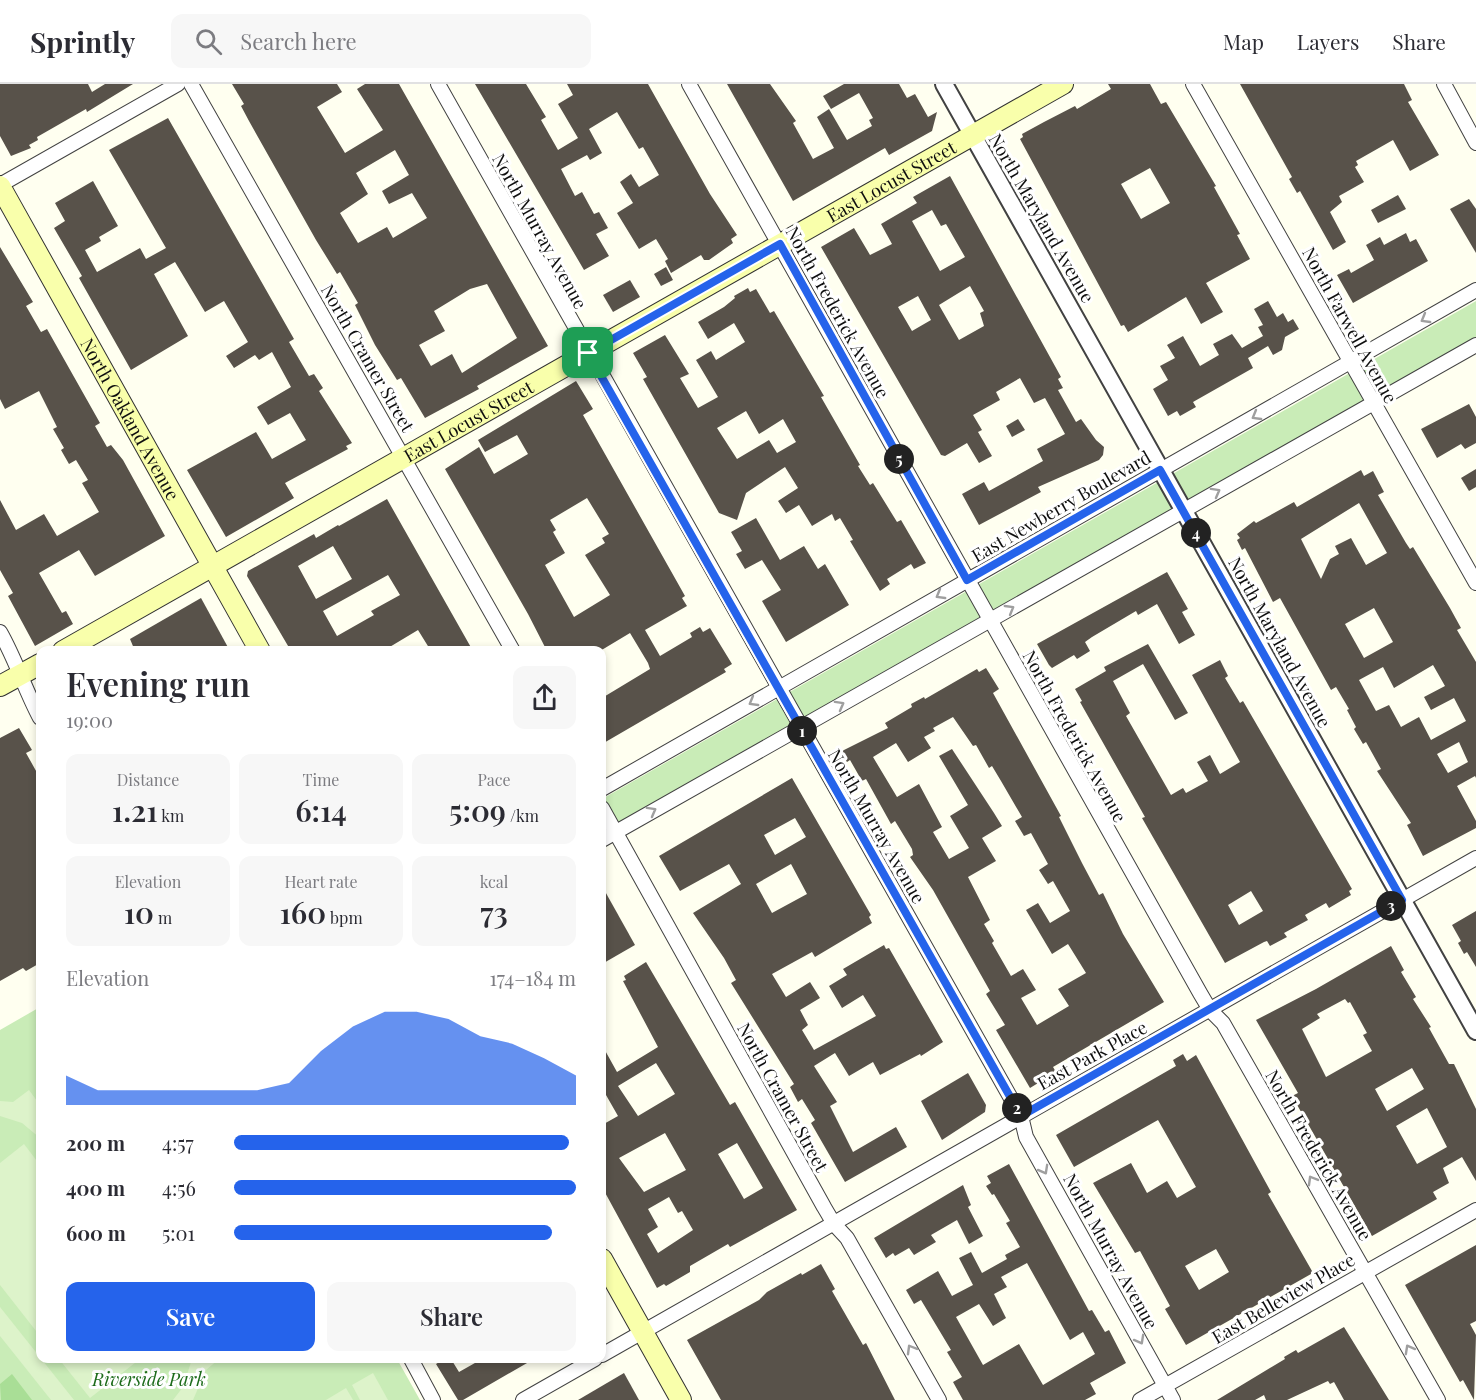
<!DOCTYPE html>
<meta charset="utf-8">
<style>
body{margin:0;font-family:"Playfair Display",serif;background:#f7f7f7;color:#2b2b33;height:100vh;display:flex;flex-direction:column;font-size:22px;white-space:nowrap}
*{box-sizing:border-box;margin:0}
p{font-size:20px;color:#7c7c81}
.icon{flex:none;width:33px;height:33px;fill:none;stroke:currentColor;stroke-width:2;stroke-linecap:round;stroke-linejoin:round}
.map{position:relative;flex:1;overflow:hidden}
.sheet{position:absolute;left:36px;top:562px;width:570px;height:717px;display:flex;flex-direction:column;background:#fff;border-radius:12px;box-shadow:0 3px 9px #0003}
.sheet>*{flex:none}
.pin{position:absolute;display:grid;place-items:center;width:51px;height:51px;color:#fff;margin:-26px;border-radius:12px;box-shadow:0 3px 9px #0006}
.km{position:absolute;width:30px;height:30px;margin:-15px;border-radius:50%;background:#222;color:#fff;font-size:16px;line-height:30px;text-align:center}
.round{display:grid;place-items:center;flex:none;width:63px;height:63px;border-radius:12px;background:#f7f7f7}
.summary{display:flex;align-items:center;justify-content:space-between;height:102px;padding:0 30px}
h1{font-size:33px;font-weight:600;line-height:45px}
.stats{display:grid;grid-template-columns:repeat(3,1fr);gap:9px;height:102px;padding:6px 30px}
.stats div{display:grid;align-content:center;border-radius:12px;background:#f7f7f7;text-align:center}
.stats b{font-size:30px;font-weight:600}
.stats small{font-size:16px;font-weight:400}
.stats p{font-size:16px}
.chart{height:168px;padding:12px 30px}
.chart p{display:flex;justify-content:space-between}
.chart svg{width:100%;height:108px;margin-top:6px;fill:#2563eb;opacity:.7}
.action{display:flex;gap:12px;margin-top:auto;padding:12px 30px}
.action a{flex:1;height:69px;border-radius:12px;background:#2563eb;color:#fff;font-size:24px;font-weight:600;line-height:69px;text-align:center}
.action a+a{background:#f7f7f7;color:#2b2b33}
ul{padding:0 30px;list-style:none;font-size:20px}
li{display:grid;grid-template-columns:96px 72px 1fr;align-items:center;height:45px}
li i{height:15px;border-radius:8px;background:#2563eb}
header{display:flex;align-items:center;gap:36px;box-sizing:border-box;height:84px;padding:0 30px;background:#fff;border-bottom:2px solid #e1e1e2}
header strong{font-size:28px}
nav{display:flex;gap:33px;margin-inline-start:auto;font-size:21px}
.search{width:420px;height:54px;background:#f7f7f7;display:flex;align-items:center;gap:15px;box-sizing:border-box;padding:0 21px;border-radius:12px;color:#7c7c81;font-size:22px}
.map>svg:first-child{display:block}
.green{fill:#c9ecb7}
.forest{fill:#a9de96}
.pitch{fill:#ddf3ca}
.building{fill:#58524a;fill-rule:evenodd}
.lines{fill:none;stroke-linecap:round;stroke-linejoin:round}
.minor-casing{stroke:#424242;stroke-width:16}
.tertiary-casing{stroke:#424242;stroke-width:20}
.secondary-casing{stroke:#313131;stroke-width:22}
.minor{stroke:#fff;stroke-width:14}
.tertiary{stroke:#fff;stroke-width:16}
.secondary{stroke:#f9ffab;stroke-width:20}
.oneway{stroke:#9f9f9f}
.route-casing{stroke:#fff;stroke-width:12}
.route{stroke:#2563eb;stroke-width:8}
.labels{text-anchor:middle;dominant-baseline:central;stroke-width:6;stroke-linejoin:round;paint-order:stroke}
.street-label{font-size:18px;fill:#0f0f0f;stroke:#fff}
.park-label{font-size:18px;font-style:italic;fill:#1d6b1b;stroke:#fff}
</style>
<header>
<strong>Sprintly</strong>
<div class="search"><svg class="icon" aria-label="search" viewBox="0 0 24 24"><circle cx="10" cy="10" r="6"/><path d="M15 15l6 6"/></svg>Search here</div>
<nav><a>Map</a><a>Layers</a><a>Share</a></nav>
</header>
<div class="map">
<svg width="1476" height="1316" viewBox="0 0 1476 1316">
<rect width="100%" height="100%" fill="#fffff0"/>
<g class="green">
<polygon points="1476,217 1476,253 602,749 602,715"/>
<polygon points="40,923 40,1275 397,1275 420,1316 0,1316 0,946"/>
</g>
<polygon class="forest" points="12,1290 32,1316 1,1316 0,1300"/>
<g class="pitch">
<polygon points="29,1006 40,1021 40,1054 22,1039 0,1032 0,1017 13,1018"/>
<polygon points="24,1060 40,1081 40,1252 0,1201 0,1079"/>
<polygon points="0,1223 74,1316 51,1316 0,1252"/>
<polygon points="59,1275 140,1275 90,1314"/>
<polygon points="192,1275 219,1275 206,1286 193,1316 173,1316 183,1303"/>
<polygon points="373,1289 388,1316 360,1316 352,1301"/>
<polygon points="346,1304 353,1316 326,1316"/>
</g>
<g class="building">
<polygon points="0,0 88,0 92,8 105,0 133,0 87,28 86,25 37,53 38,56 29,61 31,64 11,72 0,52"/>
<path d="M232,0h105l5,8 -25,15 28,46 38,-23 -26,-41 8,-5h34l149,262 -71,40 2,3 -54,29 -24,-40 -4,2 -22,-35 -20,-40 3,-2 -18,-31 -3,2 -21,-34 -67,-119 -8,-15 3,-2zM395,66l14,25 -27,16 7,13 23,-11 15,25 -34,20 -6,-11 -29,16 -18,-30 28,-19 -12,-21zM487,200l30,54 -55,35 -10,-19 -21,12 -12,-21 26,-14 -11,-20 36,-22z"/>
<polygon points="475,0 526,0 546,33 541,36 558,66 578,54 558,20 573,11 567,0 648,0 710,110 737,151 731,155 733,159 709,176 704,176 701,171 671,189 665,177 668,175 656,155 639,165 617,129 633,119 620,98 631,90 639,103 659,91 643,63 639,65 617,28 589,45 602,69 590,76 587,71 561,85 575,112 582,108 594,130 599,128 608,144 596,150 609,172 584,186"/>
<polygon points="727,0 770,0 796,37 793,39 813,75 834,64 817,33 829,25 847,56 872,42 869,36 873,34 859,9 831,25 823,12 844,0 899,0 907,14 915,10 928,33 937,28 932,47 889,71 885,64 793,117"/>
<path d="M1108,0h42l11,20 5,-2 50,84 -2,1 26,47 -3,1 13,24 -44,24 17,29 -22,12 -15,-27 -58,35 -4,-7 -3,1 -101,-187 3,-2 -1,-3 22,-12 31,-16 2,3 34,-20zM1150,84l20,35 -29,16 -20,-35z"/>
<polygon points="1240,0 1404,0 1412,16 1408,18 1439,71 1410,87 1393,56 1356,77 1358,81 1355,83 1364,98 1339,112 1342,118 1330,128 1346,158 1333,166 1300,107 1297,109 1289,95 1292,93"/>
<polygon points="168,34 294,255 289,258 309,292 314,290 323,304 319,307 352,359 346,362 348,365 285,399 294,414 226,453 187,386 256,348 272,375 306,356 290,329 268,341 257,323 291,303 272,268 259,276 255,271 234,284 226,272 248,258 224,217 205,228 175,178 154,190 188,252 131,286 79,194 82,192 54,144 65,137 55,119 93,97 118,142 99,153 101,157 85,166 97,188 140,164 146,175 166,164 109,66"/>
<path d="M950,92l111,201 -3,2 5,9 -5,2 18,32 5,-3 15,21 8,7 -1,8 -4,5 -61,27 3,5 -62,33 -17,-31 22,-12 5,9 54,-30 -6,-12 28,-15 -20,-36 -11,5 -14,-25 -24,14 4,8 -27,15 9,15 -4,2 14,24 -13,7 -12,-20 -22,13 -4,-1 -120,-208 33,-19 16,27 22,-11 -11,-20 36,-21 -4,-6zM932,126l9,16 5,-2 19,33 -25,14 -28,-50zM970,202l14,25 -4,2 4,13 -25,14 -20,-35zM918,212l13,24 -19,11 -14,-24z"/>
<polygon points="1398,111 1406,125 1378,139 1371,126"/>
<polygon points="1469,115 1476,125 1476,169 1450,125"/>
<polygon points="1406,149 1410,158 1416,155 1428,177 1353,219 1337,191 1349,185 1351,189 1374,176 1366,161 1380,153 1384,161"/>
<polygon points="0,163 33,218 26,222 41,248 47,245 100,339 95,342 107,363 111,361 123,376 165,452 95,492 79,466 39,489 62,529 66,527 73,540 35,562 8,512 13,509 0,486 0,416 16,446 44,430 57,452 99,428 82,399 88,396 76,376 69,380 61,366 64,364 53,345 57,343 39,307 5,325 0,315"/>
<polygon points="666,183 673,196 661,202 654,190"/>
<polygon points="630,196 640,213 613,228 603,211"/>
<path d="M748,204l2,4 6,-3 14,24 4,-2 50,85 -3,1 39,68 -2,1 12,19 3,-2 24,39 4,-2 25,43 -12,6 -3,-5 -24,15 3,5 -10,7 -30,-50 3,-1 -13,-22 -5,3 -3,-7 -20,12 -13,-21 -13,8 -8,-12 20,-13 -13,-21 -39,26 -9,27 -18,-7 -76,-134 4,-2 -14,-24 32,-18 24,39 -9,4 18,30 20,-11 -22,-37 15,-9 5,9 29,-18 -11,-19 -26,16 -10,-17 26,-15 11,-9 -1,-2zM746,327l13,23 24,-15 13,23 -19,11 -8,-13 -32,19 -20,-31z"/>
<polygon points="1268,217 1277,233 1283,229 1288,238 1293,235 1299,245 1285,253 1282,266 1273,271 1268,262 1248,274 1253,284 1193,318 1196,323 1180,332 1177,327 1168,332 1153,305 1168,296 1160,282 1175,274 1167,261 1183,252 1200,282 1219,271 1213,260 1232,250 1242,264 1263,252 1258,243 1263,241 1254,225"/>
<path d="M576,297l17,28 -10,6 102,181 -3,2 5,8 -42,24 15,26 32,-19 -2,-4 10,-6 3,5 7,-4 22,36 -8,5 2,3 -124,72v-46l48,-29 -2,-6 -18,-30 -30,18h-53l-19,-37 -83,-145 34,-22 15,27 34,-20 -11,-19 -32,17 -7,-12zM587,414l22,36 -7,4 3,5 -20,12 25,40 -36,22 -29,-52 20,-12 -12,-21 3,-2 -6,-10z"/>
<polygon points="1469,320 1476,333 1476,359 1465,365 1461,360 1437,374 1421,345"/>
<polygon points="1018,335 1025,346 1012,353 1006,342"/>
<polygon points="1476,385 1476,403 1469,407 1461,394"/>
<path d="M1361,386l3,6 9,-5 11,21 -6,3 28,48 4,6 3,-2 37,61 11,20 -4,2 19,32v116l-1,-2 -18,10 19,35v7l-53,28 -16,-31 4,-2 -34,-52 4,-2 -15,-27 -3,2 -9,-15 2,-2 -9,-17 2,-1 -13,-22 -5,3 -51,-92 -7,4 -28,-54 -3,2 -5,-10 3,-2 -3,-4 17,-13 2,2 38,-21 3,5zM1359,419l28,50 -21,12 -15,-27 -16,8 4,8 -9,5 -9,20 -20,-40zM1374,524l19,34 -29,16 -19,-34zM1433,581l12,21 -21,11 7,13 23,-12 12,23 -35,19 -12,-23 -18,10 -12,-22 -13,6 -17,-31 24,-13 11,21zM1459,658l9,20 -20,11 -11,-19z"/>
<path d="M387,415l86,152h-42l-13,-21 -35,21h-92l-44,-75 1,-5 66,-37 2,4 22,-13 1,1zM333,462l19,33 -36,20 -18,-33zM388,491l12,20 -29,16 3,4 -37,21 -14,-25z"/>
<polygon points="756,434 780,476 804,462 818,485 825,480 849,521 786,558 762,517 781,506 762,476 745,485 736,470 742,467 731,448"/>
<polygon points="1167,488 1188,525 1182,528 1195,551 1179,560 1157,520 1138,531 1136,527 1092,553 1085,558 1090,567 1077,575 1074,571 1052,584 1049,581 1037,560"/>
<polygon points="201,514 230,567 135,567 130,555"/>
<path d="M1148,560l40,69 -13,7 -32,-56 -30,17 17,32 -4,3 45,79 12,-7 3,5 22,-12 -11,-19 13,-7 10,19 20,-12 -48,-87 28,-15 8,16 -3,2 15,25 3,-2 109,188 -3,2 2,4 -22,13 -3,-5 -21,12 3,5 -24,13 3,4 -17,9 -3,-5 -3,1 -39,21 -83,-145 3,-1 -65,-115 2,-1 -7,-12 31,-18 -2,-4zM1251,807l12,20 -24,14 -11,-20z"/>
<path d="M986,584l13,21 -6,4 68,123 -2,1 23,46 17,32 4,-2 20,41 41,68 -111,65 3,5 -26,16 -34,-58 9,-5 -19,-31 4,-3 -57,-101 -23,-33 3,-2 -1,-6 -17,-28 -4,3 -25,-45 -4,2 -12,-21 -3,2 -7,-10 48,-24 -3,-5 27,-16 -1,-3 13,-7 1,2 52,-30 2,3zM953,633l20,29 3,-1 13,23 3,-2 9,15 21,36 -7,4 9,15 7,-3 17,31 -9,6 9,14 5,-3 17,30 -20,12 -12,-20 -12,7 26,44 16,-10 18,29 -28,16 11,17 -32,19 -16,-27 15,-8 -13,-21 -12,7 -19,-33 2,-2 -10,-17 6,-4 -22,-43 28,-16 -14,-23 20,-12 -8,-13 -42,-64 -13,7 29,49 -18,11 19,32 -20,11 -16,-27 9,-5 -23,-43 -22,13 -24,-40 23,-14 12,19 23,-14 -7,-11 11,-6 -2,-3z"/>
<polygon points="19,644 32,666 26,669 40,694 40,879 26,887 23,884 0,897 0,654"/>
<path d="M792,694l79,137 -2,2 3,6 -57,34 -3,-5 -40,22 14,23 24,-15 10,16 -20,12 8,15 -6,5 12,20 62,-34 -13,-21 -21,13 -13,-22 18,-11 -4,-6 41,-24 2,4 3,-1 54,94 -22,14 -1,-2 -40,21 -7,-13 -24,14 -14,-23 -21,13 23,36 -7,4 23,46 43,-25 11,20 -62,35 -34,-59 4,-3 -13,-21 -4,3 -8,-15 4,-3 -63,-101 5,-3 -12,-22 -31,-45 48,-29 -12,-20 -49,27 -21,-35zM795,734l11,19 -31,18 -11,-20zM791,780l16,30 -35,19 -16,-29z"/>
<polygon points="602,802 635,861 602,880"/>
<polygon points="1476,827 1476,883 1467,868 1464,870 1458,859 1461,857 1452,841"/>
<path d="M1391,862l13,24 -3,2 15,25 -3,2 18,28 -2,1 20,36h5l22,45v72l-14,-24 -19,11 6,15 -16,9 4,7 -65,37 -80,-140 6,-3 -42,-73 60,-31zM1345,915l3,4 2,-1 17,31 -4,2 9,16 -46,26 -24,-48 18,-11 -3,-4zM1412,984l12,21 -37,22 -12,-22zM1427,1024l20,39 -30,17 -21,-38z"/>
<path d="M646,878l84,143 5,-3 62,108 -67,37 -2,-3 -38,22v6l-24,14 -2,-2 -7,4 -55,-101v-62l16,-9 -16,-28v-43l15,27 41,-25 -35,-66 3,-1 -2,-4zM656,979l19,31 -37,22 -20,-30zM665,1049l21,37 -42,22 -25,-34zM737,1059l26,45 -19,11 -26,-45zM669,1113l9,16 4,-2 11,19 -35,23 -11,-19 11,-7 -10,-18z"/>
<path d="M1183,970l4,7 9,-6 75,137 -3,2 44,77 -1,3 -125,71 -21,-36 5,-3 -30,-55 -5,2 -42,-70 38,-20 16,30 20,-12 10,17 19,-11 -38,-67 -84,47 -18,-32 120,-69 -3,-6zM1216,1165l13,23 -30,18 -14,-24z"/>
<polygon points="968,989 986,1021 985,1028 942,1056 921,1017"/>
<path d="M1009,1080l80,147 3,-1 13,22 4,-2 17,33 -36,20 6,11 -11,6h-122l-10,-18 9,-5 -15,-25 4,-2 -30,-50 -7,4 -8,-14 32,-19 14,25 21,-11 -14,-27 12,-6 11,21 25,-14 -2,-4 15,-8 -14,-24 4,-2 -16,-27 -2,1 -6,-9 5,-3 -4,-7zM1027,1179l43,77 13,-8 12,22 -52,31 -24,-41 -36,21 -27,-48 23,-13 14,22 13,-8 -12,-24 13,-7 -6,-10z"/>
<polygon points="963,1101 971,1121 968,1123 983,1152 969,1160 957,1136 931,1151 936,1158 914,1171 909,1164 895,1172 893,1169 886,1174 874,1154"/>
<polygon points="1476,1161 1476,1237 1470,1240 1476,1251 1474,1316 1463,1296 1460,1298 1405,1201"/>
<polygon points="821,1180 835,1205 832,1207 863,1261 866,1259 895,1316 721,1316 687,1256 759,1216 767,1208 801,1189 802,1191"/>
<polygon points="1344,1243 1389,1316 1344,1316 1334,1298 1330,1300 1328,1297 1287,1316 1266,1316 1264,1311 1255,1316 1217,1316 1285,1275 1284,1273 1296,1266 1298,1269"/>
<polygon points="444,1275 451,1275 459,1288 482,1275 534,1275 463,1316 458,1316 436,1280"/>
<polygon points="624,1289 639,1316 578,1316"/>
</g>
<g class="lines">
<defs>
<g id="minor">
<polyline points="191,0 513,567"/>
<polyline points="438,0 1021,1032 1026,1053 1173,1316"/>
<polyline points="689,0 1200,909 1210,926 1223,939 1438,1316"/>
<polyline points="1193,0 1476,499"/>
<polyline points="1444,0 1476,59"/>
<polyline points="0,101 178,0"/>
<path d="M0,548c16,28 25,58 40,86"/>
<polyline points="602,705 1476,206"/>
<polyline points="602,724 824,1123 834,1140 847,1154 939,1316"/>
<polyline points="602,756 1476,261"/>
<polyline points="602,1271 1476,774"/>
<polyline points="411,1275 433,1316"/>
<polyline points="523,1316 595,1275"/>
<polyline points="1140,1316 1476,1126"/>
</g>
<polyline id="tertiary" points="944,0 1476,947"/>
<g id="secondary">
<path id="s1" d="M0,102l260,465"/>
<path id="s2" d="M63,567l1000,-567"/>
<polyline points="0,602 40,580"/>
<polyline points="602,1175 681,1316"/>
</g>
</defs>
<use href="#minor" class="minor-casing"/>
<use href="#tertiary" class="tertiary-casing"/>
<use href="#secondary" class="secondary-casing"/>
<use href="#minor" class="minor"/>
<use href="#tertiary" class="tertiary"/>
<use href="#secondary" class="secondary"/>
</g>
<defs><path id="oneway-chevron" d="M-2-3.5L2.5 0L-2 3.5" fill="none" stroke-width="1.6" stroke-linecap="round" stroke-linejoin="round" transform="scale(1.5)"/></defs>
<g class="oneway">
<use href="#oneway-chevron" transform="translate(1425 235) rotate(150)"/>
<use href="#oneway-chevron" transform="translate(1256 332) rotate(150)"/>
<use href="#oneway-chevron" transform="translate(1216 408) rotate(-29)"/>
<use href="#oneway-chevron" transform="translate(940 511) rotate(150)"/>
<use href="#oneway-chevron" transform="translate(1010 525) rotate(-30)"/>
<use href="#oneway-chevron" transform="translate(753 618) rotate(150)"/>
<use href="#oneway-chevron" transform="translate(840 621) rotate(-29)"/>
<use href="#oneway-chevron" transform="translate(652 727) rotate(-29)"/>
<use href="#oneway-chevron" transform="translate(1044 1086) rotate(61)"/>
<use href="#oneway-chevron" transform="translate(1312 1096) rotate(-120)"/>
<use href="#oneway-chevron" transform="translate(1140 1256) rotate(61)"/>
<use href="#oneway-chevron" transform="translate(911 1265) rotate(-120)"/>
<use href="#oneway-chevron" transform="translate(1409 1265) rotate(-119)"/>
</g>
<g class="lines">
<defs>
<polygon id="route" points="780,160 967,496 1160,386 1402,816 1021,1032 588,269"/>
</defs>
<use href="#route" class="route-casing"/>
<use href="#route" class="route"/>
</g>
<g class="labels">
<g class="street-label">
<text stroke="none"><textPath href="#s2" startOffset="952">East Locust Street</textPath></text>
<text transform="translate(1042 134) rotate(60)">North Maryland Avenue</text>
<text transform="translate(540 147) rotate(61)">North Murray Avenue</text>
<text transform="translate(838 228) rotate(61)">North Frederick Avenue</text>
<text transform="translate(1350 241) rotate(61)">North Farwell Avenue</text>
<text transform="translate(368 274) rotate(60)">North Cramer Street</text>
<text stroke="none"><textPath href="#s1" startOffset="267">North Oakland Avenue</textPath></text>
<text stroke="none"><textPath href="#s2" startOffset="466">East Locust Street</textPath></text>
<text transform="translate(1061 422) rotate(-30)">East Newberry Boulevard</text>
<text transform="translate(1280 558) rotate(61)">North Maryland Avenue</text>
<text transform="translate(1075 652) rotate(61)">North Frederick Avenue</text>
<text transform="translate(877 742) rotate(60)">North Murray Avenue</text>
<text transform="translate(1092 971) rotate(-29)">East Park Place</text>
<text transform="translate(783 1013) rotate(61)">North Cramer Street</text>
<text transform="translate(1319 1071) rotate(60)">North Frederick Avenue</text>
<text transform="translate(1111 1167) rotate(61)">North Murray Avenue</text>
<text transform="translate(1283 1214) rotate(-30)">East Belleview Place</text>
</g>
<g class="park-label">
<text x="149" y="1295">Riverside Park</text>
</g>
</g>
</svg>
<div class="pin" style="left:588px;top:269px;background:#1e9e55"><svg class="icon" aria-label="arrive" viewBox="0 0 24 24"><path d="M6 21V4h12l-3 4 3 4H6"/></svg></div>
<b class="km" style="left:802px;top:647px">1</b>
<b class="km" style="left:1017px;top:1024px">2</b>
<b class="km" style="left:1391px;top:822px">3</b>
<b class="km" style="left:1196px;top:449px">4</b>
<b class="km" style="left:899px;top:375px">5</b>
<section class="sheet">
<div class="summary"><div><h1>Evening run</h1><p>19:00</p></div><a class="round"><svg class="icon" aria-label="share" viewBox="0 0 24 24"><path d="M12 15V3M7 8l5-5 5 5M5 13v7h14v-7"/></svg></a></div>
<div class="stats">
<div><p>Distance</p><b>1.21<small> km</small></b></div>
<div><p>Time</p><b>6:14</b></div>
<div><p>Pace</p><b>5:09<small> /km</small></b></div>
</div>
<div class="stats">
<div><p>Elevation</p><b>10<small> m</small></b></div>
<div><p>Heart rate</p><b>160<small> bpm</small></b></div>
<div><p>kcal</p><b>73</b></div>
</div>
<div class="chart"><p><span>Elevation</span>174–184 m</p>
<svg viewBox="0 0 160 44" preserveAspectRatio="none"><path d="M0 44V32L10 38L20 38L30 38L40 38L50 38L60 38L70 35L80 22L90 12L100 6L110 6L120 9L130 16L140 19L150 25L160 32V44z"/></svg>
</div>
<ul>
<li><b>200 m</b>4:57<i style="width:98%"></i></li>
<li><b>400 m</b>4:56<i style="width:100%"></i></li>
<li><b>600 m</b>5:01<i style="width:93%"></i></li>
</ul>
<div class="action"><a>Save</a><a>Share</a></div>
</section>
</div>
